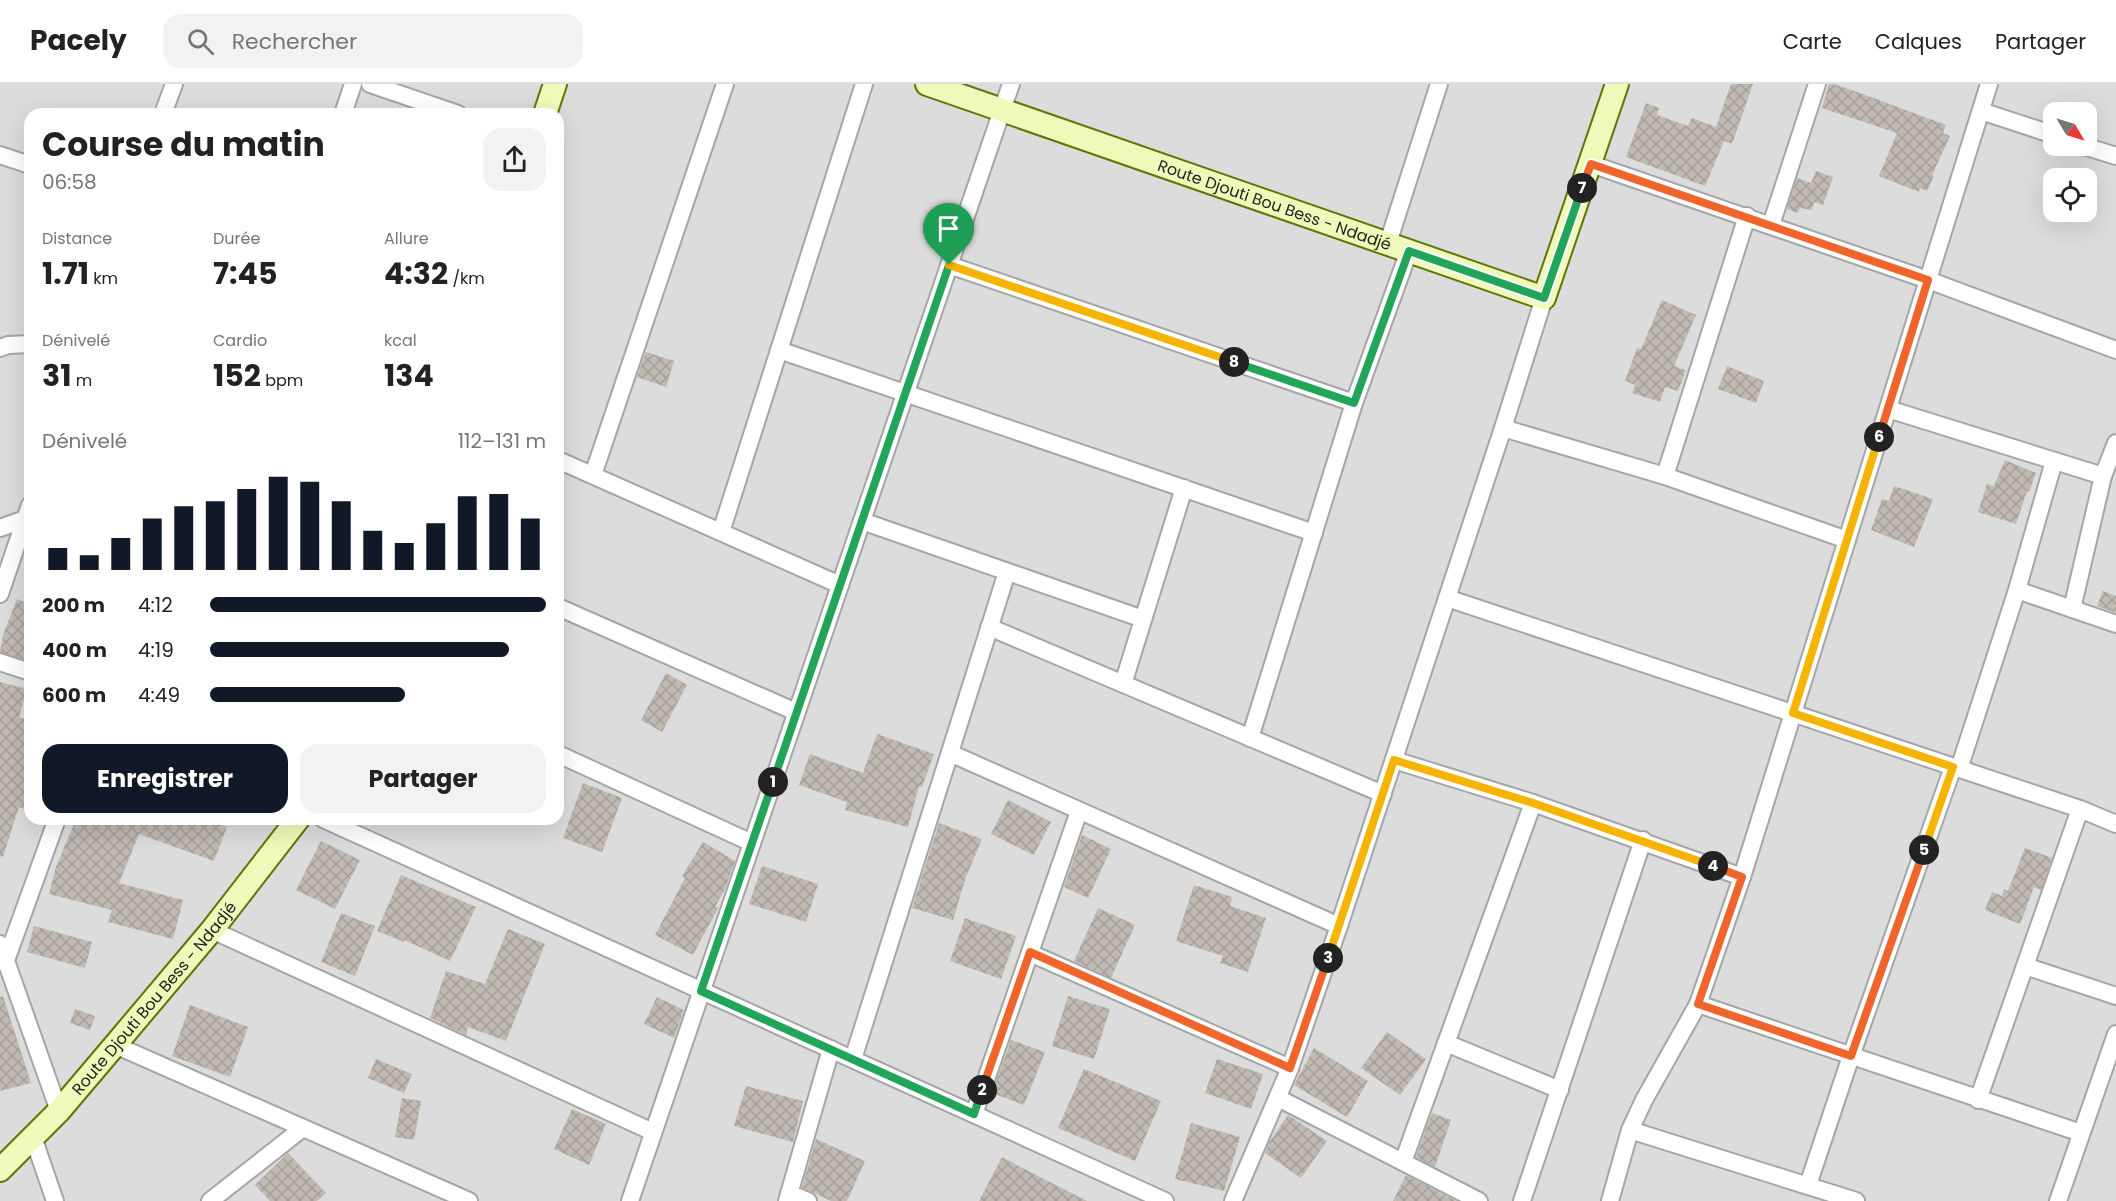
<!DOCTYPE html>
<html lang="fr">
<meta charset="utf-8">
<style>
body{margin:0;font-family:Poppins,sans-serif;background:#f2f2f2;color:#222;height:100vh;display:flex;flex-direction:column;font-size:22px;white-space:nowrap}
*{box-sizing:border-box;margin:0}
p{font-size:20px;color:#767676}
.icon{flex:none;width:33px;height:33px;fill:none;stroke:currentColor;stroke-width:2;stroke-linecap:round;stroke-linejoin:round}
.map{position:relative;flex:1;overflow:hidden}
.panel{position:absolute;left:24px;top:24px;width:540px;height:717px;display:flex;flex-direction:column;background:#fff;border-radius:18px;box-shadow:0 6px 24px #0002}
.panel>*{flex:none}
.needle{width:39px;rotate:128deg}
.buttons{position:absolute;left:2043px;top:18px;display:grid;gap:12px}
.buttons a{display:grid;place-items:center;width:54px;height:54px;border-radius:12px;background:#fff;box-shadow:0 6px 24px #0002;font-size:30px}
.pin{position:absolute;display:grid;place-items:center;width:51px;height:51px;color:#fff;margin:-62px -26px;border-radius:50% 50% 50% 0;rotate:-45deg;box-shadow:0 0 6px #0007}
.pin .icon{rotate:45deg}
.km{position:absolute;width:30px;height:30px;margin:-15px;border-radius:50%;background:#222;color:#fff;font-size:16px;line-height:30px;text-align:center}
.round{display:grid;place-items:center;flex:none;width:63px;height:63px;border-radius:18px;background:#f2f2f2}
.headline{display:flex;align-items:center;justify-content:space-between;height:102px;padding:0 18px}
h1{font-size:33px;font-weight:700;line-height:45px}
.figures{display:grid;grid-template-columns:repeat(3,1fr);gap:9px;height:102px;padding:6px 18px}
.figures div{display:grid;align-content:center}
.figures b{font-size:30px;font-weight:700}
.figures small{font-size:16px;font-weight:400}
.figures p{font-size:16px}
.chart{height:168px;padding:12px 18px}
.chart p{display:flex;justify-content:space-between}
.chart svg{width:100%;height:108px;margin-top:6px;stroke:#111827;stroke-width:6}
.action{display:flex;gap:12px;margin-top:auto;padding:12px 18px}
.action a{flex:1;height:69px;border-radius:18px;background:#111827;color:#fff;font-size:24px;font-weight:700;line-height:69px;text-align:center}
.action a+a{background:#f2f2f2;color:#222}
ul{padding:0 18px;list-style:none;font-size:20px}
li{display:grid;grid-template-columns:96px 72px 1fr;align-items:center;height:45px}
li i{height:15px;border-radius:8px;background:#111827}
header{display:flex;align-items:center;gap:36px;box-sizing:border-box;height:84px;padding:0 30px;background:#fff;border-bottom:2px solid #e0e0e0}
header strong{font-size:28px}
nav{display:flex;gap:33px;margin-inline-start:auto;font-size:21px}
.search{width:420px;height:54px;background:#f2f2f2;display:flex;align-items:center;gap:15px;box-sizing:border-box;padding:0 21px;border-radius:18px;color:#767676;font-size:22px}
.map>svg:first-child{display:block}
.residential{fill:#dddcdc;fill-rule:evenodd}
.building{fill:url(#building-cross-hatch)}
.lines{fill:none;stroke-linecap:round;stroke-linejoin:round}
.minor-casing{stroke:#a6a6a6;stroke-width:20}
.secondary-casing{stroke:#5d7606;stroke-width:26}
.minor{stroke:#fff;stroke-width:16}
.secondary{stroke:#eff9ba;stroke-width:22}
.split-1-casing{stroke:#fff;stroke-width:12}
.split-2-casing{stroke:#fff;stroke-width:12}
.split-3-casing{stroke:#fff;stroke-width:12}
.split-4-casing{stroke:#fff;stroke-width:12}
.split-5-casing{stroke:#fff;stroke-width:12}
.split-6-casing{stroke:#fff;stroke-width:12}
.split-7-casing{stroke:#fff;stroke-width:12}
.split-8-casing{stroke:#fff;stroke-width:12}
.split-9-casing{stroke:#fff;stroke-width:12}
.split-1{stroke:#22a559;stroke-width:8}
.split-2{stroke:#22a559;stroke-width:8}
.split-3{stroke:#f0652b;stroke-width:8}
.split-4{stroke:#f5b400;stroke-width:8}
.split-5{stroke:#f0652b;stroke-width:8}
.split-6{stroke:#f5b400;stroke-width:8}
.split-7{stroke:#f0652b;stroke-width:8}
.split-8{stroke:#22a559;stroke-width:8}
.split-9{stroke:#f5b400;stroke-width:8}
.labels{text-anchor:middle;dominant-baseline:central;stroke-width:4.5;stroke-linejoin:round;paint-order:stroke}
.street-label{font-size:16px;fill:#1f1f1f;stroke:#fff}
</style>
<header>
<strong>Pacely</strong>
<div class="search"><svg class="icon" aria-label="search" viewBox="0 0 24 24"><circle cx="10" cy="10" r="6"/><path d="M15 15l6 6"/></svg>Rechercher</div>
<nav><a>Carte</a><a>Calques</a><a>Partager</a></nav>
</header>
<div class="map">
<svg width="2116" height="1117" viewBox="0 0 2116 1117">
<defs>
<pattern id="building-cross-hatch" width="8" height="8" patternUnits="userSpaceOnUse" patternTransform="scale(1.5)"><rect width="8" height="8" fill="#c0bab2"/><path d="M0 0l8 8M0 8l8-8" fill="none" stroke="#a59f99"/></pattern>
</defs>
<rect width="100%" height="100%" fill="#f0ede5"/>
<path class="residential" d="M0,0h2116v1117h-2116zM2054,28h32v34h-32zM30,30h528v705h-528zM2054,94h32v34h-32z"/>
<g class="building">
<polygon points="1731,0 1753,0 1732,60 1724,57 1705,102 1626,73 1646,19 1659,24 1657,31 1688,42 1692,34 1716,43"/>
<polygon points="1829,0 1834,0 1860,9 1946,41 1943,49 1950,52 1932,91 1934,92 1927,107 1920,104 1919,108 1879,92 1897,49 1822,24"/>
<polygon points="1816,87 1833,93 1823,121 1814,118 1812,126 1800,124 1798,129 1787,125 1797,94 1811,99"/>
<polygon points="1662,216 1696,231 1674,282 1686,286 1678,307 1665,303 1660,318 1632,309 1635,301 1625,297 1637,264 1641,265"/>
<polygon points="646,268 674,277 666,303 637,293"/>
<polygon points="1727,282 1764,297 1756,319 1718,305"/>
<polygon points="2005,376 2036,389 2029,408 2027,407 2016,440 1978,428 1987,400 1994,402"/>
<polygon points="1894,402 1933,415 1914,463 1871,446 1882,415 1889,417"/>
<polygon points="2103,507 2116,512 2116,529 2097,522"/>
<polygon points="17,515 30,520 30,577 0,568 3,551"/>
<polygon points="666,589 687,601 662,648 641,636"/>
<polygon points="0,598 27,605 19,633 30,637 30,727 19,723 3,773 0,772"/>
<polygon points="877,650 934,670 922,703 919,702 908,743 845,726 847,718 799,701 810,670 863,689"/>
<polygon points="583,699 622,714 602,768 563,754"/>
<polygon points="1008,716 1051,738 1034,771 991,750"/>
<polygon points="76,735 204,735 227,743 214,777 139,750 119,799 183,816 173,855 108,838 112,826 49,810 56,783"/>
<polygon points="939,739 982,755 966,793 953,836 912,824"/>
<polygon points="1082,751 1111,765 1088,814 1064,803"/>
<polygon points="321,757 360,776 335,825 296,806"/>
<polygon points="703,758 735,777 725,805 715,823 718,824 693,871 655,851 685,794 682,792"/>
<polygon points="2025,764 2052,774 2041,806 2034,803 2020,840 1985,826 1992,808 2002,812 2004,805 2008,807"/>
<polygon points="762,782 818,800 806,838 749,820"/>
<polygon points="401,791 476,823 450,877 404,856 404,858 377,847"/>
<polygon points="1194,801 1232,813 1230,822 1266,834 1248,888 1220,879 1223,872 1176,857"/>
<polygon points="1098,824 1135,841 1111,894 1074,877"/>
<polygon points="341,829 375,842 355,892 321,878"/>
<polygon points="965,834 1016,852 1001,895 950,877"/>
<polygon points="34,842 92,858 85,884 27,868"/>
<polygon points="508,845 545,860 506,957 468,943 466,951 430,934 446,887 485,900"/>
<polygon points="3,912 31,999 0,1007 0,913"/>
<polygon points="1068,912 1110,925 1094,975 1052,962"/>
<polygon points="657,913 684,926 674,954 644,940"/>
<polygon points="190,921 248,943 230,993 172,972"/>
<polygon points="75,925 95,932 90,946 70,939"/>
<polygon points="1387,948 1426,975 1400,1011 1361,984"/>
<polygon points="1011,956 1045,968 1024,1021 992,1009"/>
<polygon points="1314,964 1368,997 1347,1033 1294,1001"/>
<polygon points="376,975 412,990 404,1009 368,994"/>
<polygon points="1217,975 1263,990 1251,1025 1205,1009"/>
<polygon points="1084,985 1161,1017 1135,1077 1058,1044"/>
<polygon points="746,1002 803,1017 793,1058 734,1042"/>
<polygon points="402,1014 421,1017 414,1056 395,1053"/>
<polygon points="572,1025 606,1040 589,1081 554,1065"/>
<polygon points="1432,1029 1451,1036 1435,1083 1416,1073"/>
<polygon points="1288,1031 1327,1057 1301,1094 1265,1069 1269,1059"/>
<polygon points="1191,1039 1240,1053 1224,1107 1175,1095"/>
<polygon points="816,1055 865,1077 847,1117 831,1117 802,1103"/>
<polygon points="288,1069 326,1109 317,1117 270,1117 255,1101"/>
<polygon points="1002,1073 1036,1091 1087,1117 979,1117"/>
<polygon points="1406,1091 1456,1117 1393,1117"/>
</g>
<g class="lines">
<defs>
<g id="minor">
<polyline points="370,0 458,30"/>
<polyline points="1981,27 2054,51"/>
<polyline points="163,30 174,0"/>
<polyline points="343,30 353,0"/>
<polyline points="2084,62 2116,72"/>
<polyline points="0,71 30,81"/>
<polyline points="1591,80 1928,196 2116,266"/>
<polyline points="1771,141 1817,0"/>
<polyline points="1388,159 1439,0"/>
<polyline points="949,181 1354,319"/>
<polyline points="0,264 8,261 30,260"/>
<polyline points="779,266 1314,449"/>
<polyline points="1888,325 2103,392"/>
<polyline points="1503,344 1665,392 1847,456"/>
<polyline points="558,376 840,501"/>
<polyline points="593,391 725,0"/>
<polyline points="1665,392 1747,132"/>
<polyline points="862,437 1143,535"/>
<polyline points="0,444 25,435 30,437"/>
<polyline points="721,448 864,0"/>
<polyline points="2017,506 2116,540"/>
<polyline points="0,510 30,421"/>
<polyline points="1447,514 2080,725 2116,740"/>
<polyline points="558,523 796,628"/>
<polyline points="2072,525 2103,392 2116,359"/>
<polyline points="989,543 1383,710"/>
<polyline points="0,578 30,588"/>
<polyline points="1123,600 1184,404"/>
<polyline points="1250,654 1354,319 1409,167"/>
<polyline points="950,669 1339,842"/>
<polyline points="558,670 752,759"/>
<polyline points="1394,676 1533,719 1742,793"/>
<polyline points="1959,685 2017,506 2054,377"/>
<polyline points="323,735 1165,1117"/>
<polyline points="212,846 653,1048"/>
<polyline points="0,860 59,1027"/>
<polyline points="1030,869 1290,984"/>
<polyline points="5,879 57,735"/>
<polyline points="2025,882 2116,912"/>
<polyline points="1698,920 2081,1049"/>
<polyline points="1446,959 1560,1006"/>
<polyline points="115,961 469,1117"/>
<polyline points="853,975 1007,488"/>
<polyline points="1278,1014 1479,1117"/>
<polyline points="1978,1016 2080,725"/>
<polyline points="974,1030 1079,727"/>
<polyline points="1630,1046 1856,1117"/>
<polyline points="33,1053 55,1117"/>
<polyline points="1403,1078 1533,719"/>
<polyline points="1808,1101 1851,972 1953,683"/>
<polyline points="789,1109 808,1117"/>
<polyline points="210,1117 303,1044"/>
<polyline points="630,1117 1011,0"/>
<polyline points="787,1117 831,965"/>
<polyline points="1233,1117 1290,984 1339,842 1503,344 1544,214"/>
<polyline points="1522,1117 1643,756"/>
<polyline points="1610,1117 1630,1046 1644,1016 1698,920 1742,793 1989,0"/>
<polyline points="2058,1117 2116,950"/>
</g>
<g id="secondary">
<path id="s1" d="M927,0l617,214 73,-214"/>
<polyline points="545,30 555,0"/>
<path id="s2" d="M0,1086l59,-59 56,-66 97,-115 86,-111"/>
</g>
</defs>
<use href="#minor" class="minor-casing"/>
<use href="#secondary" class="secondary-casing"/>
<use href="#minor" class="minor"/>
<use href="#secondary" class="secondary"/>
</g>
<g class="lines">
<defs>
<polyline id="split-1" points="773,698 949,181"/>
<polyline id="split-2" points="773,698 701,907 974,1030 982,1006"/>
<polyline id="split-3" points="982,1006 1030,868 1290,984 1328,874"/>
<polyline id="split-4" points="1328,874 1394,676 1533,719 1713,782"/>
<polyline id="split-5" points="1713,782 1742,793 1698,920 1851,972 1924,766"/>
<polyline id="split-6" points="1879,353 1793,629 1953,683 1924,766"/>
<polyline id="split-7" points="1582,104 1591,80 1928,196 1879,353"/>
<polyline id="split-8" points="1234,278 1354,319 1409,167 1544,214 1582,104"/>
<polyline id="split-9" points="949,181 1234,278"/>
</defs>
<use href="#split-1" class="split-1-casing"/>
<use href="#split-2" class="split-2-casing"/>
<use href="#split-3" class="split-3-casing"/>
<use href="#split-4" class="split-4-casing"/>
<use href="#split-5" class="split-5-casing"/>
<use href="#split-6" class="split-6-casing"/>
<use href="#split-7" class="split-7-casing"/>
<use href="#split-8" class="split-8-casing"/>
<use href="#split-9" class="split-9-casing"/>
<use href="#split-1" class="split-1"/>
<use href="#split-2" class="split-2"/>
<use href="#split-3" class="split-3"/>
<use href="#split-4" class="split-4"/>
<use href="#split-5" class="split-5"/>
<use href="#split-6" class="split-6"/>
<use href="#split-7" class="split-7"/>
<use href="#split-8" class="split-8"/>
<use href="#split-9" class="split-9"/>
</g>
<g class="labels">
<g class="street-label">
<text stroke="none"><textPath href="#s1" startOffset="368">Route Djouti Bou Bess - Ndadjé</textPath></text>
<text stroke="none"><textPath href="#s2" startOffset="231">Route Djouti Bou Bess - Ndadjé</textPath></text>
</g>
</g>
</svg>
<div class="buttons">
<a><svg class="needle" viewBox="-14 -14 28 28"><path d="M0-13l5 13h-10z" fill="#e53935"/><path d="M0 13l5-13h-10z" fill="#767676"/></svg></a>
<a><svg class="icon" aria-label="locate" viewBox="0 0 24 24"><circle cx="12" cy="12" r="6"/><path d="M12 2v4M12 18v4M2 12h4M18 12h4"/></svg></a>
</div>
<div class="pin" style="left:949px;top:181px;background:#1e9e55"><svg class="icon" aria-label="arrive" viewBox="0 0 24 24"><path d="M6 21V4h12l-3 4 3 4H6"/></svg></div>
<b class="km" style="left:773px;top:698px">1</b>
<b class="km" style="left:982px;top:1006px">2</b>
<b class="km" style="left:1328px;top:874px">3</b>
<b class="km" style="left:1713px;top:782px">4</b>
<b class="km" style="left:1924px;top:766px">5</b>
<b class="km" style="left:1879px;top:353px">6</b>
<b class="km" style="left:1582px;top:104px">7</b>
<b class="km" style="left:1234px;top:278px">8</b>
<section class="panel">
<div class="headline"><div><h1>Course du matin</h1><p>06:58</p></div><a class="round"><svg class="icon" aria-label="share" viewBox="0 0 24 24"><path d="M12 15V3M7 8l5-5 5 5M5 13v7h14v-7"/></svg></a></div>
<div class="figures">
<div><p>Distance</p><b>1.71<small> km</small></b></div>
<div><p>Durée</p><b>7:45</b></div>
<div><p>Allure</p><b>4:32<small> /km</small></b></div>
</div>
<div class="figures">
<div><p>Dénivelé</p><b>31<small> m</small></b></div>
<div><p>Cardio</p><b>152<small> bpm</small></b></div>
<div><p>kcal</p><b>134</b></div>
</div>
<div class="chart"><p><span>Dénivelé</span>112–131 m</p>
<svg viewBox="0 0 160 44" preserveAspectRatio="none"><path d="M5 44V35M15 44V38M25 44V31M35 44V23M45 44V18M55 44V16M65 44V11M75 44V6M85 44V8M95 44V16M105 44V28M115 44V33M125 44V25M135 44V14M145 44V13M155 44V23"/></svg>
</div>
<ul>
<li><b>200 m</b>4:12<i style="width:100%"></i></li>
<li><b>400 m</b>4:19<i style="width:89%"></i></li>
<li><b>600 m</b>4:49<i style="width:58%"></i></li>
</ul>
<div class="action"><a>Enregistrer</a><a>Partager</a></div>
</section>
</div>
